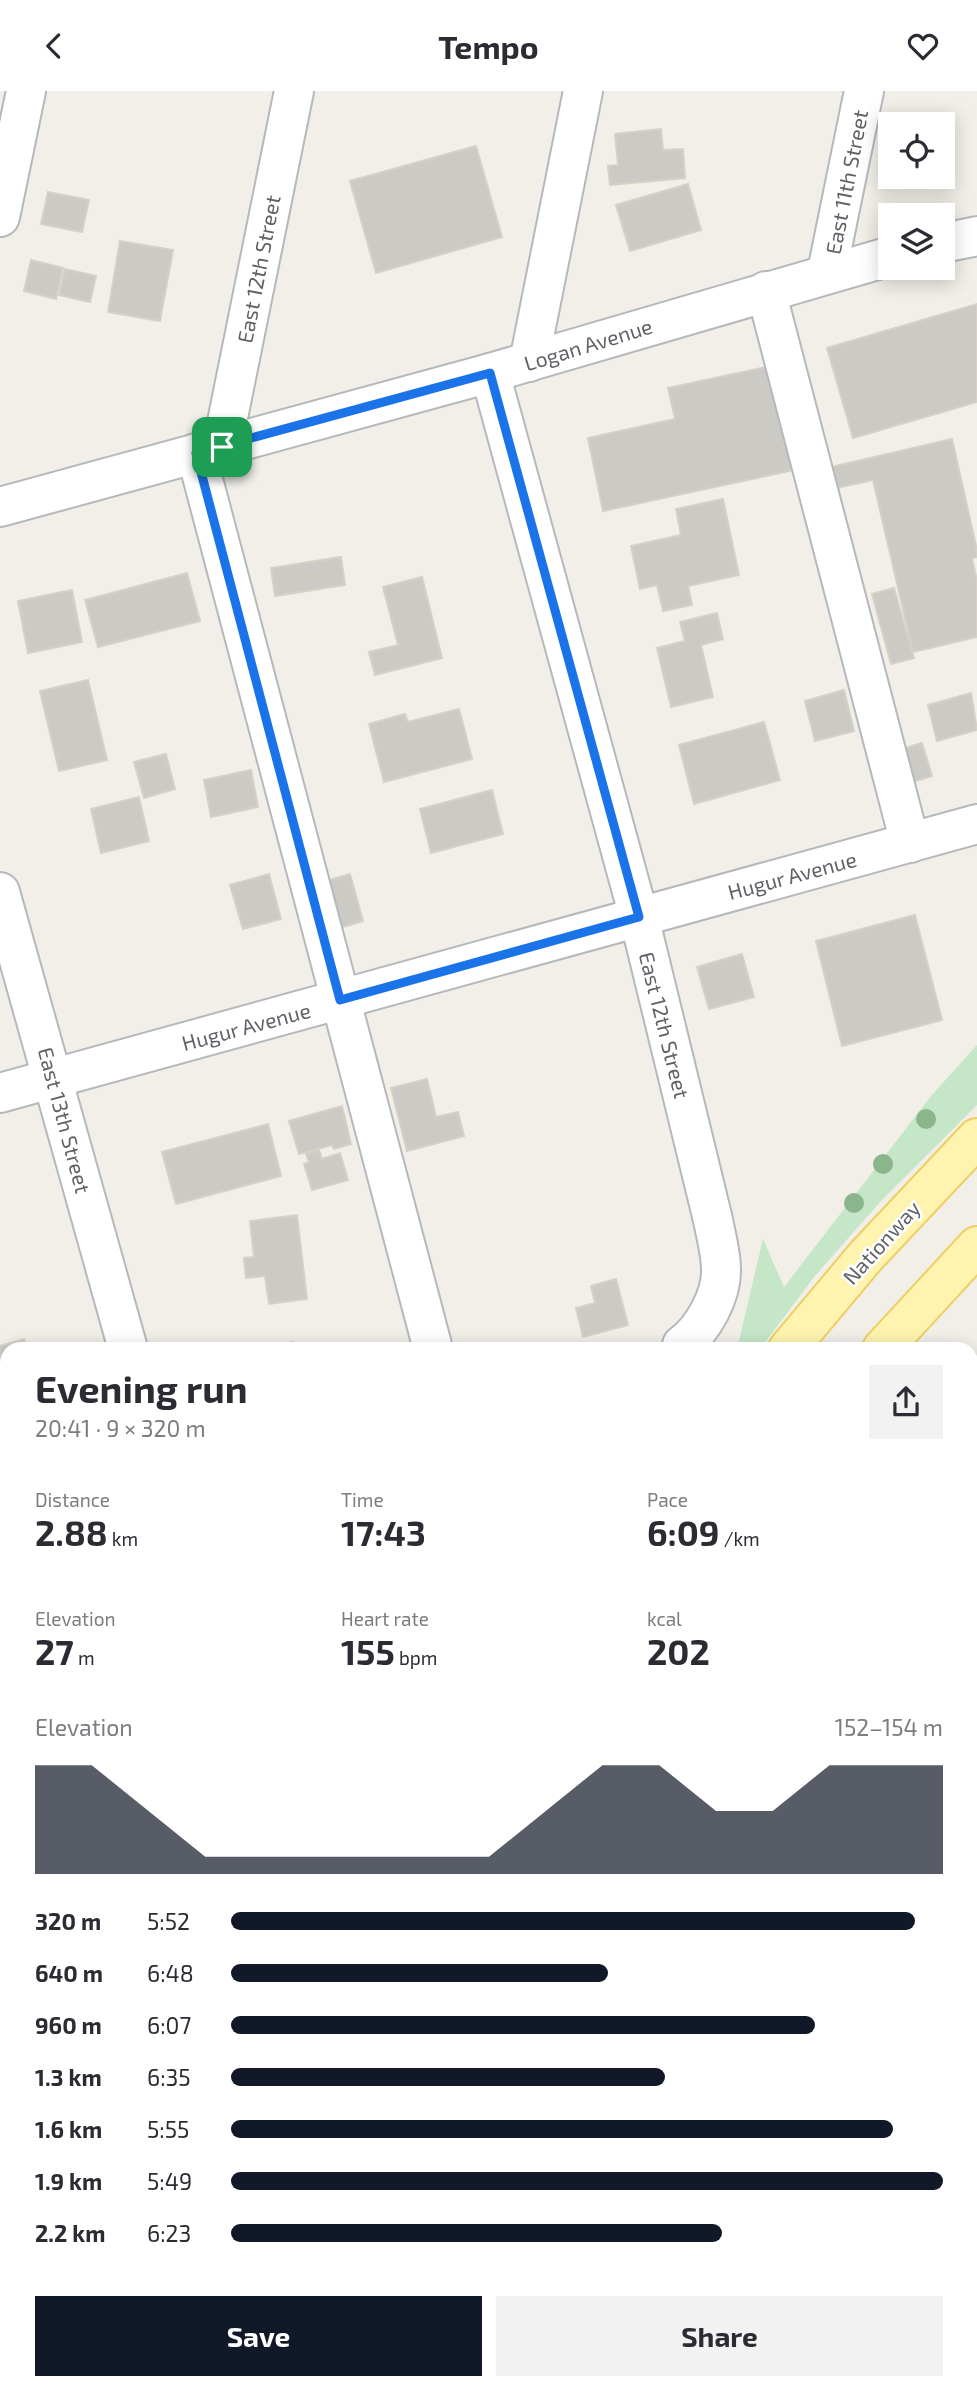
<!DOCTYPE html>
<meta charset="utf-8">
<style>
body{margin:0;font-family:"Exo 2",sans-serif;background:#f2f2f3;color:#2b2b33;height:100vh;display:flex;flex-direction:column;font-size:26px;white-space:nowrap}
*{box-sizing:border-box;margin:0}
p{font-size:23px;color:#7c7c81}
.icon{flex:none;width:38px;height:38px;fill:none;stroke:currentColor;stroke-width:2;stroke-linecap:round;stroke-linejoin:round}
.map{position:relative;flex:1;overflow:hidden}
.sheet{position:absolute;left:0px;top:1251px;width:978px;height:1048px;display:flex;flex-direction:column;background:#fff;border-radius:21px 21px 0 0;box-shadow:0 4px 18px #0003}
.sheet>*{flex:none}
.controls{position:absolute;left:878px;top:21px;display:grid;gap:14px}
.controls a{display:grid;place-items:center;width:77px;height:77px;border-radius:0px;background:#fff;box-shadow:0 4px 18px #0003;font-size:35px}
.pin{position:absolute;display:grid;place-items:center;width:60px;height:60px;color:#fff;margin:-30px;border-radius:14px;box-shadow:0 4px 10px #0006}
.round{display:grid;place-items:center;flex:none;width:74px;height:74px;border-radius:0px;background:#f2f2f3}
.summary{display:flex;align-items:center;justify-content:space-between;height:119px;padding:0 35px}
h1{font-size:38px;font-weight:700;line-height:52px}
.metrics{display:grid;grid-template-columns:repeat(3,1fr);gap:10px;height:119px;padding:7px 35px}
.metrics div{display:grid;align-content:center}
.metrics b{font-size:35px;font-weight:700}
.metrics small{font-size:19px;font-weight:400}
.metrics p{font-size:19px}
.chart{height:196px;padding:14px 35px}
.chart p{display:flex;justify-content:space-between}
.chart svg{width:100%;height:126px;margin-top:7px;fill:#111827;opacity:.7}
.cta{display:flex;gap:14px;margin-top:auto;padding:14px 35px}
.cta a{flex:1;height:80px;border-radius:0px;background:#111827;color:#fff;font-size:28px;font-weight:700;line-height:80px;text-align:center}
.cta a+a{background:#f2f2f3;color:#2b2b33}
ul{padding:0 35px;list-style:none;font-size:23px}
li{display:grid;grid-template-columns:112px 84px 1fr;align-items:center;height:52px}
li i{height:18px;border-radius:9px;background:#111827}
header{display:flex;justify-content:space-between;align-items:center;height:91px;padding:0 35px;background:#fff;font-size:32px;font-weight:700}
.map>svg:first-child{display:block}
.commercial{fill:#fdf8e0}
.green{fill:#c6e7c7}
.building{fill:#cccac5;stroke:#d6d1c6;stroke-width:2}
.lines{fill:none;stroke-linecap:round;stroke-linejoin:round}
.minor-casing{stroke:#b5b8bc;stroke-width:42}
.major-casing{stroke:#efce63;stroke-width:42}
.path{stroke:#9fc8ac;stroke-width:4.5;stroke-dasharray:7 3.5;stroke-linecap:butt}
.minor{stroke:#fff;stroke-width:38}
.major{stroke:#fef4b0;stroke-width:38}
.tree{fill:#8bb58b}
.route-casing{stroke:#fff;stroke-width:14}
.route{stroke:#1a73e8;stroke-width:9}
.labels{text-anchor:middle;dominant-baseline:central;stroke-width:5;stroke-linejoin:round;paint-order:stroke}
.street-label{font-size:21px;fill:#5f6368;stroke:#fff}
</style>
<header><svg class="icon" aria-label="back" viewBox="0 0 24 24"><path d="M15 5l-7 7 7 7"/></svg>Tempo<svg class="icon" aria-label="heart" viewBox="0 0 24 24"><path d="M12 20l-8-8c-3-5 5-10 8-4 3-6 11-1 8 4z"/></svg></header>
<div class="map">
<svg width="977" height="2298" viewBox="0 0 977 2298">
<rect width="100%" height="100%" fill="#f1efe8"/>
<polygon class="commercial" points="971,2126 977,2146 977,2298 427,2298 426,2293 971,2292"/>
<g class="green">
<polygon points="977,954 977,1014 881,1110 815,1185 760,1258 737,1258 763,1148 784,1196 931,1005"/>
<polygon points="120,2292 338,2292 338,2293 336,2298 119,2298"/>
</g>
<g class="building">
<polygon points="661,38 663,59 683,58 685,87 610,94 608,75 618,74 615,43"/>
<polygon points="476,55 502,146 376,182 350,90"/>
<polygon points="688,93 701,139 630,160 616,114"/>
<polygon points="48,101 89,109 82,141 41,133"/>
<polygon points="120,150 173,159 160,230 108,221"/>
<polygon points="31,169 63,177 56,208 24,200"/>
<polygon points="65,178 96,185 90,211 59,204"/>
<polygon points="977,213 977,311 853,347 827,257"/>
<polygon points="771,275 794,379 603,420 588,347 675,328 668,297"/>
<polygon points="952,348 977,459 977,466 972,467 977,490 977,546 913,561 873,389 832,398 827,377"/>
<polygon points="723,408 739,484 688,495 692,514 663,520 657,494 640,498 631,455 681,444 676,418"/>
<polygon points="341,466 345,494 275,505 271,477"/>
<polygon points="187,482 200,530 98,556 85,509"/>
<polygon points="422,486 442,567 375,584 369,561 398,554 383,496"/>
<polygon points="894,497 914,567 891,573 872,503"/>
<polygon points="72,499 82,551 28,562 18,510"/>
<polygon points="717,522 723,548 701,554 713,606 671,616 657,557 685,550 680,531"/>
<polygon points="88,589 107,669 59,680 40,600"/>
<polygon points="844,599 854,640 815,650 805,610"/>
<polygon points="971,602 977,639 937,650 928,614"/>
<polygon points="459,618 472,668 384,691 369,633 405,623 408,631"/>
<polygon points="764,631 780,689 694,713 679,654"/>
<polygon points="922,652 932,685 912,691 902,658"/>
<polygon points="166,663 175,698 144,707 134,671"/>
<polygon points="251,679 258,716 211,726 204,689"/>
<polygon points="492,699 503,743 431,762 420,718"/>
<polygon points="139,706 149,750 101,762 91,718"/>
<polygon points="269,783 281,828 243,838 230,794"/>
<polygon points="350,783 363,830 329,840 316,793"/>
<polygon points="915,824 942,929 842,955 816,850"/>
<polygon points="742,863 754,906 709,918 697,876"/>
<polygon points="427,988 436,1026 458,1021 464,1045 407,1060 391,997"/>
<polygon points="342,1015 351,1053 334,1058 332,1054 299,1063 289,1030"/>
<polygon points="268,1033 281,1085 176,1113 162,1061"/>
<polygon points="319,1059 322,1068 340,1062 348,1089 312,1099 304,1073 309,1071 306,1063"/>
<polygon points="297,1124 307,1208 269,1213 265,1185 246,1187 244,1167 254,1166 250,1130"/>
<polygon points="616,1188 628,1234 583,1246 576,1217 595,1212 591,1195"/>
<polygon points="24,1248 27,1258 7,1258 7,1292 0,1294 0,1255"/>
<polygon points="293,1251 295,1258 254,1258 254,1257"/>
<polygon points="7,1316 7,1395 3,1396 0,1318"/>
<polygon points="7,1440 7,1496 0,1498 0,1442"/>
<polygon points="977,1543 977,1640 971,1634 971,1548"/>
<polygon points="0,1692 7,1716 7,1773 0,1776"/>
<polygon points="475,2292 675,2292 676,2298 476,2298"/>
<polygon points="772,2292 910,2292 912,2298 774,2298"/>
</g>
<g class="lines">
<defs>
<g id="minor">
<polyline points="0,126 26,0"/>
<polyline points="943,152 977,145"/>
<polyline points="827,181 864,0"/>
<polyline points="766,200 910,752"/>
<polyline points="529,271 583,0"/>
<path d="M490,282l149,544 74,303c3,16 8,33 8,49 1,26 -18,61 -39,76"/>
<polyline points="222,356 294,0"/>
<polyline points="196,362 433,1258"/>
<polyline points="0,416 490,282 891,165"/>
<polyline points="0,801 128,1258"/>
<polyline points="0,1002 977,733"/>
<polyline points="0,1591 7,1589"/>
<polyline points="971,1919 977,1917"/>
<polyline points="726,2292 727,2298"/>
<polyline points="966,2292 967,2298"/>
</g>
<g id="major">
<polyline points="788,1258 866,1165 977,1047"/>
<polyline points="882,1258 977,1155"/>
<polyline points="0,2153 7,2171"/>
<polyline points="49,2292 51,2298"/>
</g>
</defs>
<use href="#minor" class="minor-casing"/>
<use href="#major" class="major-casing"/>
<g class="path">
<polyline points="971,1324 977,1317"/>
<polyline points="275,2292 277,2298"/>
<polyline points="343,2298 346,2292"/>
</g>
<use href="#minor" class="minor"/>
<use href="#major" class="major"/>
</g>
<g class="tree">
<circle cx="926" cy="1028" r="10"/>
<circle cx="883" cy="1073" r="10"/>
<circle cx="854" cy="1112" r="10"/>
</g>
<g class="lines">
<defs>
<polygon id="route" points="490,282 639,826 340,909 196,362"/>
</defs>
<use href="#route" class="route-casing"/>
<use href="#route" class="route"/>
</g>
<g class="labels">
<g class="street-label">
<text transform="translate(846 91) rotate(-79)">East 11th Street</text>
<text transform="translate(258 178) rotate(-79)">East 12th Street</text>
<text transform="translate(588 253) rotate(-17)">Logan Avenue</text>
<text transform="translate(792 784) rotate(-15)">Hugur Avenue</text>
<text transform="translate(665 934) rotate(76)">East 12th Street</text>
<text transform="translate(246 935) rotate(-15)">Hugur Avenue</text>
<text transform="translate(65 1029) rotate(75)">East 13th Street</text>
<text transform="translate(881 1151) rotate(-48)">Nationway</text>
</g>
</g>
</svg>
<div class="controls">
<a><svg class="icon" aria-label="locate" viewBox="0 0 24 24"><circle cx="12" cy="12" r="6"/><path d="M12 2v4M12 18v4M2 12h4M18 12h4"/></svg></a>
<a><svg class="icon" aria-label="layers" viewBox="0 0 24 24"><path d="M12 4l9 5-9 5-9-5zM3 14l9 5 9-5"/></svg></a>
</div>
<div class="pin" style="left:222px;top:356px;background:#1e9e55"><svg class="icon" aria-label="arrive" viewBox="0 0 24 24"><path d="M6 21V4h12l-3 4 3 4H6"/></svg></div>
<section class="sheet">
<div class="summary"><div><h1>Evening run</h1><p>20:41 · 9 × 320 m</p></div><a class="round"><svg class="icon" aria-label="share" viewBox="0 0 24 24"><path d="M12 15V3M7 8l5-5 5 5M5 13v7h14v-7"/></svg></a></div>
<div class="metrics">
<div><p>Distance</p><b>2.88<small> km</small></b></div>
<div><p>Time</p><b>17:43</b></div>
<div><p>Pace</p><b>6:09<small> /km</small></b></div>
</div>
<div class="metrics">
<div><p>Elevation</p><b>27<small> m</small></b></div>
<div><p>Heart rate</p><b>155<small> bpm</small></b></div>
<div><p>kcal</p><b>202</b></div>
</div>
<div class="chart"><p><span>Elevation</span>152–154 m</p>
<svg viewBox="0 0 160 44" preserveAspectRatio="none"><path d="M0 44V6L10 6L20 22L30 38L40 38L50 38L60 38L70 38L80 38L90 22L100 6L110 6L120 22L130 22L140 6L150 6L160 6V44z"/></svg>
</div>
<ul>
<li><b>320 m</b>5:52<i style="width:96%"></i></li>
<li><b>640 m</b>6:48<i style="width:53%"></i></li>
<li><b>960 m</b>6:07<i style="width:82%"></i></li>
<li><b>1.3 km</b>6:35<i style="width:61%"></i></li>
<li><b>1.6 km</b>5:55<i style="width:93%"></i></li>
<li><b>1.9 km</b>5:49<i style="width:100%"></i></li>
<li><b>2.2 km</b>6:23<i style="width:69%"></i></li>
</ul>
<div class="cta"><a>Save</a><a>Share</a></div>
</section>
</div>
